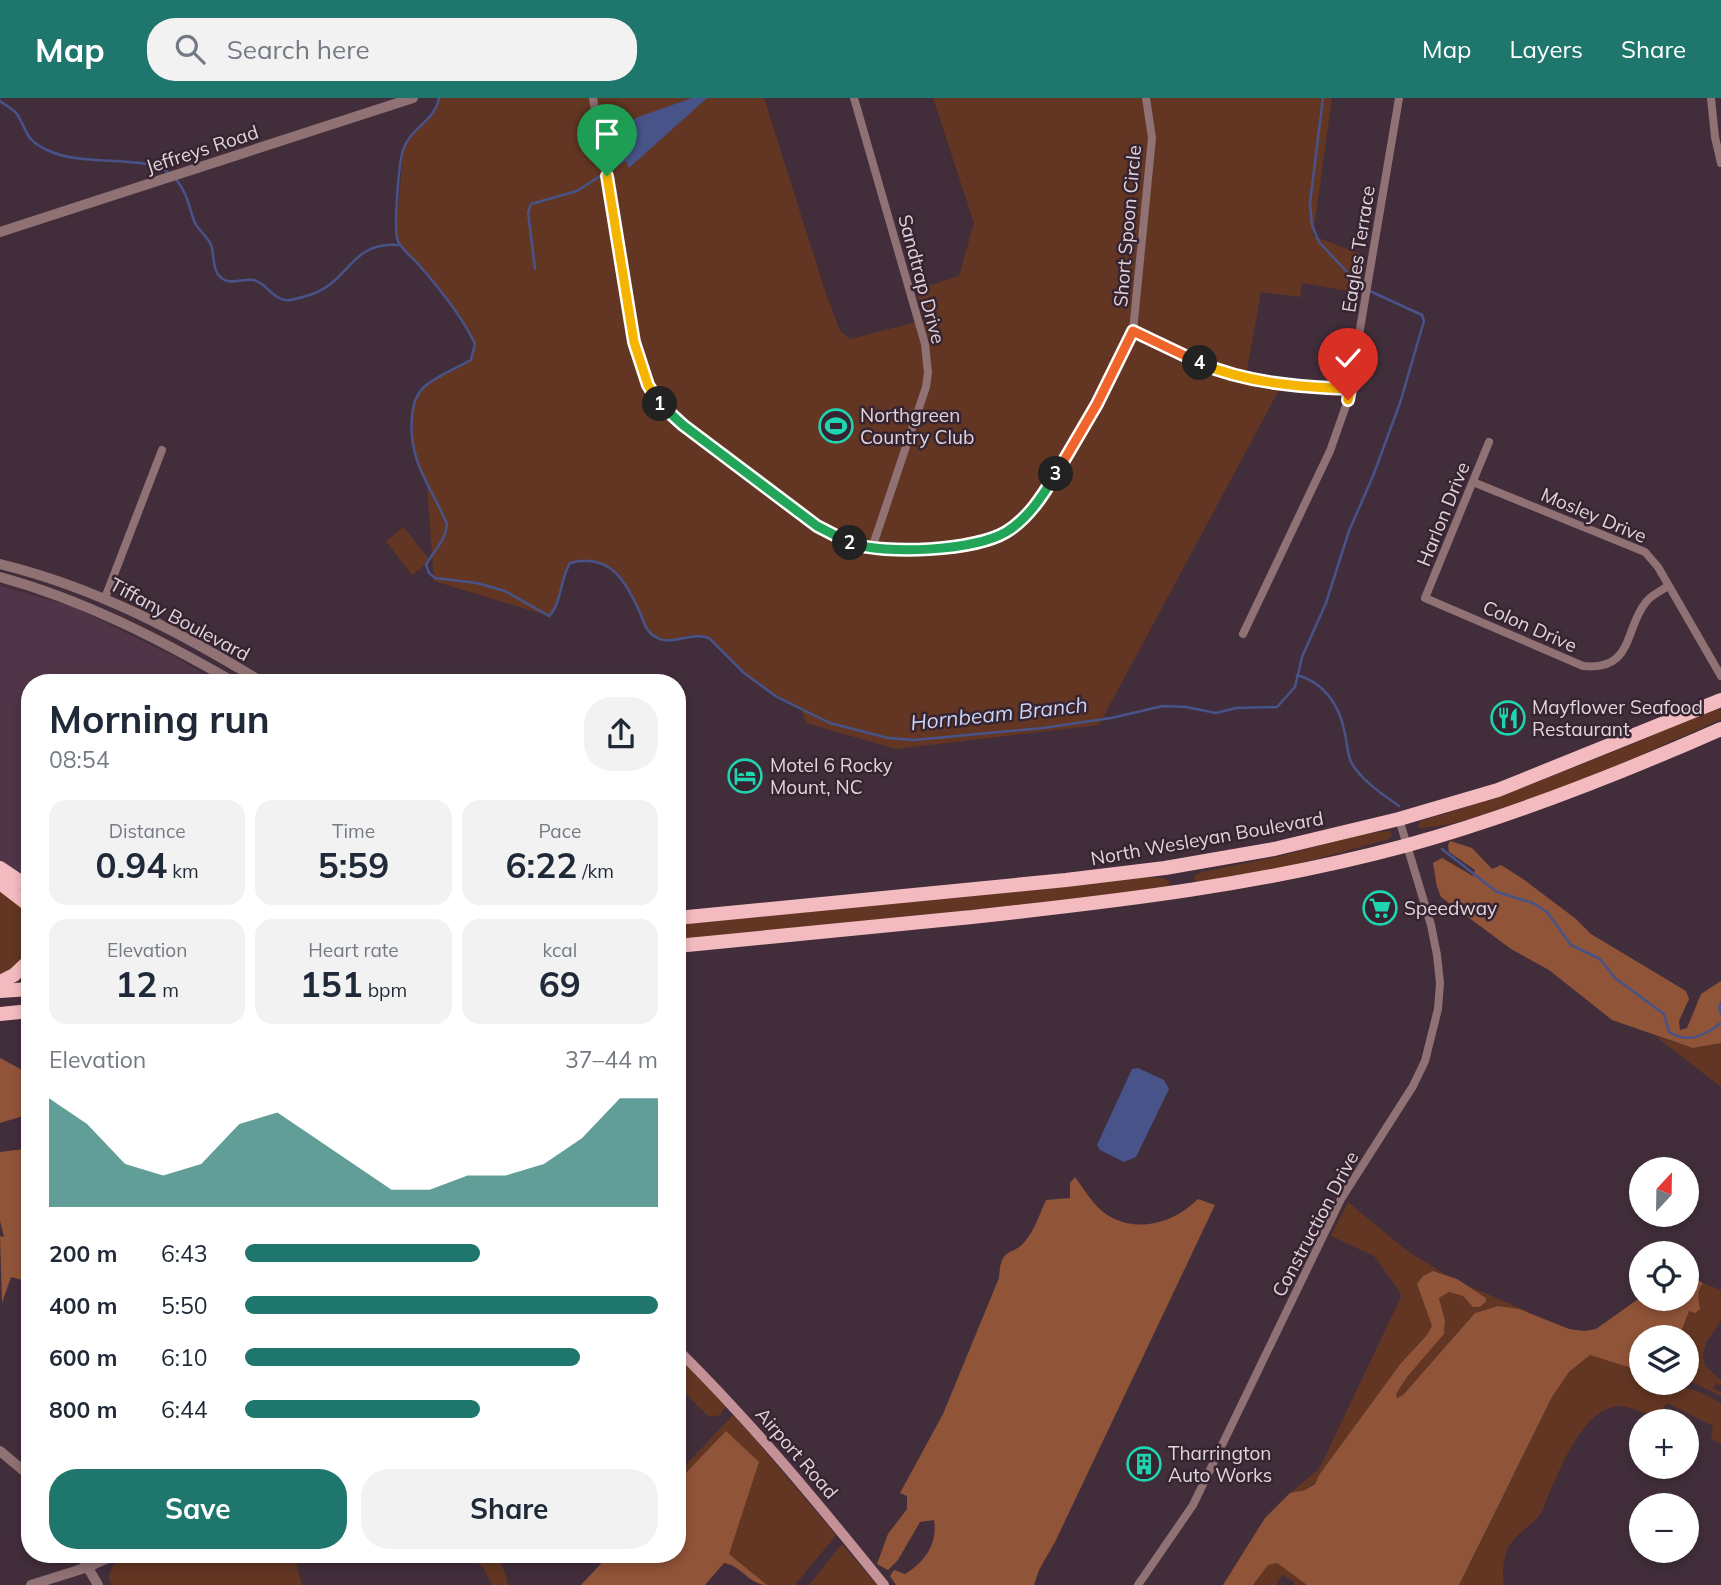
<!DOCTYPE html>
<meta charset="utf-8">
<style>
body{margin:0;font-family:Mulish,sans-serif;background:#f2f2f3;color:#1f2937;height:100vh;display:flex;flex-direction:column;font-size:26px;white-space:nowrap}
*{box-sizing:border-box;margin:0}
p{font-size:23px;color:#747a83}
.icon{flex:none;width:38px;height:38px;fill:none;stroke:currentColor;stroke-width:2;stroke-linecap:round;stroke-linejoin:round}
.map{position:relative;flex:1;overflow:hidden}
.sheet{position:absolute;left:21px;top:576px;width:665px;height:889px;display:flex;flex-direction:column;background:#fff;border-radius:28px;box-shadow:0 4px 10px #0003}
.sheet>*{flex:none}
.needle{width:46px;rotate:22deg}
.fabs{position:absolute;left:1629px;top:1059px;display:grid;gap:14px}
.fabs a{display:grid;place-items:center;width:70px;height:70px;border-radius:50%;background:#fff;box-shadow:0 4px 10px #0003;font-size:35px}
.pin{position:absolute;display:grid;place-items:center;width:60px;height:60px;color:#fff;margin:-72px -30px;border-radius:50% 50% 50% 0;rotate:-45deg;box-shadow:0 0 7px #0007}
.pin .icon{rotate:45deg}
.km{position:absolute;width:35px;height:35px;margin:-18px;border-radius:50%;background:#222;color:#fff;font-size:19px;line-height:35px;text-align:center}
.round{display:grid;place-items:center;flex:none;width:74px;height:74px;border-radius:28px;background:#f2f2f3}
.summary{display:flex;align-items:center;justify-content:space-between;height:119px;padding:0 28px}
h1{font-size:38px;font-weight:700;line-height:52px}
.stats{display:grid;grid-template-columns:repeat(3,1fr);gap:10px;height:119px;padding:7px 28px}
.stats div{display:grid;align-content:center;border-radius:18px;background:#f2f2f3;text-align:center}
.stats b{font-size:35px;font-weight:700}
.stats small{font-size:19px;font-weight:400}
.stats p{font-size:19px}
.chart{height:196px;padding:14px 28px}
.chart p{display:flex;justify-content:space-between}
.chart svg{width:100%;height:126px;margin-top:7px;fill:#1f766d;opacity:.7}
.button{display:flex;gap:14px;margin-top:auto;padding:14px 28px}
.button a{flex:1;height:80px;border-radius:28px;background:#1f766d;color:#fff;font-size:28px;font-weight:700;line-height:80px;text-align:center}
.button a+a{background:#f2f2f3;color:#1f2937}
ul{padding:0 28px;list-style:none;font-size:23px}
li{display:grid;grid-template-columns:112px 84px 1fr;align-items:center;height:52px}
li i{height:18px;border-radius:9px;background:#1f766d}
header{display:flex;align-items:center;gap:42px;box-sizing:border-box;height:98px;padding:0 35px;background:#1f766d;color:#fff}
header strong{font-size:33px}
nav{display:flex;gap:38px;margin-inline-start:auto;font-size:24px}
.search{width:490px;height:63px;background:#f2f2f3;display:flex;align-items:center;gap:18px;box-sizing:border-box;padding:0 24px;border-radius:28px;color:#747a83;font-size:26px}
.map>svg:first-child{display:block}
.built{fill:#4f3547}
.green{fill:#623622}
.forest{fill:#905438}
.water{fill:#475389}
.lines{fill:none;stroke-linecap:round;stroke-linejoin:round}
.stream{stroke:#475389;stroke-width:2.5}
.minor{stroke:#907174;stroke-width:8}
.tertiary{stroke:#907174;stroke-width:10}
.secondary{stroke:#c49296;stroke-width:10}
.trunk{stroke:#f3bbc0;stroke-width:14}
.split-1-casing{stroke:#fff;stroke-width:14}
.split-2-casing{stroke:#fff;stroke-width:14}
.split-3-casing{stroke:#fff;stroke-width:14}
.split-4-casing{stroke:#fff;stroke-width:14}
.split-5-casing{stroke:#fff;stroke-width:14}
.split-1{stroke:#f5b400;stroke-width:9}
.split-2{stroke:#22a559;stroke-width:9}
.split-3{stroke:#22a559;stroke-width:9}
.split-4{stroke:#f0652b;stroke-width:9}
.split-5{stroke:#f5b400;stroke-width:9}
.labels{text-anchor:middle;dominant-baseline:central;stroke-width:5;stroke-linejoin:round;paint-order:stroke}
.street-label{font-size:19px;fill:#e0d4dc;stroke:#372431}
.poi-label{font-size:19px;fill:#e0d4dc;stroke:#372431;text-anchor:start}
.water-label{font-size:21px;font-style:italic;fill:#c9d3f5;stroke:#372431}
</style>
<header>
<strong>Map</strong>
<div class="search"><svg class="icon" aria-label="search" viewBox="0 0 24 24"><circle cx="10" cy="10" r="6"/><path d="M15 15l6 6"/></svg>Search here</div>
<nav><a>Map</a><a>Layers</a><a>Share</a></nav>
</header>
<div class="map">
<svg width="1721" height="1487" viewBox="0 0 1721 1487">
<rect width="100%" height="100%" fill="#422e3b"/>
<polygon class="built" points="0,488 74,509 175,559 218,584 30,584 30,781 0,762"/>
<g class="green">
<path d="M439,0h325l62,196 14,37 10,8 74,-19 -8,-30 43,-14 15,-53 -41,-125h399l-19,138 53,20 -6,37 -58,-10 -2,14 -39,-5 -16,89 35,7 -181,337 -203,24 -90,-26 -4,-12c-17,-10 -35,-19 -51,-31 -12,-9 -34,-40 -46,-44 -17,-6 -37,12 -52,0 -7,-6 -9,-15 -13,-23 -15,-31 -30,-61 -70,-50 -10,16 -8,40 -21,53l-115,-35 -7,-96 -9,-17 -5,-18 -1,-29 2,-19 6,-11 15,-12 36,-19 4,-15 -15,-28 -40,-51 -19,-20 -5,-10 7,-86 7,-15 23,-21z"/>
<polygon points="404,429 430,463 412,477 386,443"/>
<path d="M1721,611v10c-70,32 -140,64 -213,88 -32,10 -55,19 -89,21l-1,-2 3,-5c74,-21 145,-50 216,-79 26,-10 56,-30 84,-33z"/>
<polygon points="1390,733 1392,737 1389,741 1284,770 1198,784 1194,781 1194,778 1202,774 1281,758 1361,736"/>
<polygon points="1140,779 1163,780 1169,783 1169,787 1165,791 1142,795 677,842 677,826"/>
<path d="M0,791c7,5 17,10 23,17 6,6 7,12 7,20 0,29 -5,35 -30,49z"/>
<polygon points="1655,938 1693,950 1721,945 1721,989"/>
<path d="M1348,1104l59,49 38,23 -12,-3 -1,55 -5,9 -26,28 -82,112c-5,13 -15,15 -29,18l28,-23 5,-9 78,-164 -1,-5 -26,-36 -43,-20z"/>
<polygon points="1703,1185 1721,1192 1721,1223 1706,1245 1703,1257 1705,1267 1721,1283 1721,1288 1716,1285 1713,1290 1721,1294 1721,1298 1687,1282 1687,1239 1650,1239 1673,1236 1685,1226 1689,1212 1698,1202 1699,1191"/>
<polygon points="1467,1187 1531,1215 1499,1208 1475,1215 1402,1298 1397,1300 1396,1296 1407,1279 1444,1236 1445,1223 1439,1200 1449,1194 1463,1198 1473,1209 1486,1200"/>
<path d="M1590,1256l51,17 1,11c28,1 56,5 79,22v40l-10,-5 2,-13 -46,-23 -7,11c-24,3 -36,-19 -62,0 -22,17 -35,48 -46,73 -5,9 -7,22 -14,30 -11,12 -26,19 -32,36 -3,10 -4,22 -2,32h-45l93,-188 17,-25z"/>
<polygon points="677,1258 726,1308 720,1317 709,1319 677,1287"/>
<polygon points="732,1318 737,1320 836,1437 795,1487 767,1487 729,1456 726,1333 677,1384 677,1376"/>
<polygon points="842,1446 877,1487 809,1487"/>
<polygon points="133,1456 294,1456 302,1487 111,1487 109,1478 113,1467"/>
<path d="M468,1456h25c10,8 12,19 15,31h-16l-8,-16z"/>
<polygon points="1277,1465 1307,1487 1293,1487 1295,1484 1282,1477 1276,1487 1253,1487 1268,1466"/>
</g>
<g class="forest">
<polygon points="1450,743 1472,750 1492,771 1501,767 1523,781 1576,821 1591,836 1686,893 1689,901 1679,923 1680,932 1687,930 1701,896 1721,883 1721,945 1693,950 1612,922 1549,872 1511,851 1441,799 1437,789 1433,765 1442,760 1473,778 1475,772 1449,754 1448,747"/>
<polygon points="0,960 30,976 30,1022 20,1019 0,1025"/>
<polygon points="30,1038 30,1184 11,1179 2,1205 0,1138 4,1139 0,1123 0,1054 24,1051"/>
<path d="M1075,1079c8,11 17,26 28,35 31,23 70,12 95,-13l17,6 -160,337 -16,28 -5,15h-138l-6,-9 4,-6 11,4c20,-12 33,-31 29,-54l-14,2 -22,38 -10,10 -11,-6 11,-30 19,-25v-13l-7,-3 43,-79 56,-136c2,-34 14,-20 27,-38 9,-11 14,-27 20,-40l24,-2v-15z"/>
<path d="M1433,1173l24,8 29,19v3l-6,6h-7l-10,-11 -14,-4 -10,6 6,23 -1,13 -37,43 -11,17 1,4 6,-3 72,-82 7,-2 16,-5 21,3 50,20 15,2 12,-2 45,-32 46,1v-23l16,8c-6,8 -5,16 -3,26l-5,4 -6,-2 -8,21 -39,5 -1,9 -8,9 8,4v12l-51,-16 -21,17 -17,25 -93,188h-152l-30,-22 -9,2 -15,20h-30l42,-67 25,-25 15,-3 10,-6 4,-9 82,-112 26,-28 5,-9 -15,-42 6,-8z"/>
<path d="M726,1333l33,31 -30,92 38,31c-18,0 -26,-20 -43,-22l-19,22h-124l29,-31h67v-72z"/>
</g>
<g class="water">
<path d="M692,0h15l-78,70c-6,-12 -10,-29 -6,-42l15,-9z"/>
<polygon points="1138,970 1164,982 1169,991 1136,1059 1124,1064 1100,1052 1097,1047 1132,971"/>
</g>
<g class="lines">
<g class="stream">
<path d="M439,0c-4,23 -29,30 -36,52 -4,12 -10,81 -5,91 4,9 14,16 21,24 21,24 43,51 56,79l-4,16c-16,9 -34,15 -47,27 -9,9 -11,18 -12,30 -4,45 19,69 35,107 -1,17 -14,27 -21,41l3,8 6,5 42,5 28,8 44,25c13,-13 11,-37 21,-53 41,-11 57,20 71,52 3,8 6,18 15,22 15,10 35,-6 53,1l35,35 33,24 53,26 58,15 26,2 129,-12 68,-10 52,-12 23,1 30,6 20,-5 41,-1 18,-20 7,-30 24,-54 23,-72 24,-55 27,-73 24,-82 -2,-6 -61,-28 -42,-45 -7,-17 -2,-22 13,-105"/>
<path d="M0,3c5,4 13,8 17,13 12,19 7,25 30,36 38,18 94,3 122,23"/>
<path d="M176,81c13,17 12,27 19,44 4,8 13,14 16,22 4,11 0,26 12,34 8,6 22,-1 31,1 13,4 18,18 31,20 7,1 14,-2 21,-4 45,-12 42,-55 93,-51"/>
<polyline points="535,171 528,114 531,106 577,93 625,62"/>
<path d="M1297,577c26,7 42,29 47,55 3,10 3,23 7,32 11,19 31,32 48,44"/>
<path d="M1442,751l55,43 36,11 14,9 24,33 29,14 15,19 49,36 5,18c20,12 35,4 52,-9"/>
<polyline points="1721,905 1719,909 1721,916"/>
</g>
<g class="minor">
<polyline points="593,0 634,244 648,287 673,319 831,436 857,447 897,451 961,447 994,440 1018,426 1049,388 1097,306 1133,233 1152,40 1146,0"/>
<polyline points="854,0 925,246 928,275 926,289 872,450"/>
<polyline points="1711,0 1715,39 1721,65"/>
<path d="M1133,233c26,13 52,27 79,37 44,15 92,19 138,21"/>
<path d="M1489,344l-64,156 158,68c51,5 41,-37 63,-64 5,-7 15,-11 22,-16"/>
<polyline points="1473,384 1645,454 1658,469 1721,578"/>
<polyline points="105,500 162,352"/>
<polyline points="1243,536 1330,353 1348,302 1399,0"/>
<polyline points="1138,1487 1193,1407 1341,1101 1413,988 1425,963 1438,911 1440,885 1437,857 1431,827 1399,721"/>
</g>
<g class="tertiary">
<polyline points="0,134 413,0"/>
<path d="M0,466c95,23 180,68 262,118"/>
<path d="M0,479c84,23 159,62 234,105"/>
<polyline points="0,1353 30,1378"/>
<polyline points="80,1456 98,1487"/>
<polyline points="31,1487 88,1469 117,1456"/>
</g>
<path class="secondary" d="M677,1251c75,74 141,154 207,236"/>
<g class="trunk">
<polyline points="0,770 30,790"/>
<polyline points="0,785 30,808"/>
<polyline points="677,820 1066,782 1165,770 1274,751 1399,721 1498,692 1721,602"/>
<path d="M677,848c99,-9 197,-19 295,-29 147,-16 293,-33 436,-72 108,-30 211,-71 313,-116"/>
<polyline points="0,884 14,877 30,862"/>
<polyline points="0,893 30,891"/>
<polyline points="0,916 30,913"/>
</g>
</g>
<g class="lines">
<defs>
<polyline id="split-1" points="607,78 634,244 648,287 660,306"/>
<polyline id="split-2" points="660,306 683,327 817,428 850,445"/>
<path id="split-3" d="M850,445c35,12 124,8 156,-11 22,-13 37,-37 50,-58"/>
<polyline id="split-4" points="1056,376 1097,306 1133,233 1200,265"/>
<path id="split-5" d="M1200,265c46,20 100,24 150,26l-2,11"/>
</defs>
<use href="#split-1" class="split-1-casing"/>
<use href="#split-2" class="split-2-casing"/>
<use href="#split-3" class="split-3-casing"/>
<use href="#split-4" class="split-4-casing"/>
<use href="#split-5" class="split-5-casing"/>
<use href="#split-1" class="split-1"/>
<use href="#split-2" class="split-2"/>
<use href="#split-3" class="split-3"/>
<use href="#split-4" class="split-4"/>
<use href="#split-5" class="split-5"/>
</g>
<defs>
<symbol id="stadium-ring" viewBox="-11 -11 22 22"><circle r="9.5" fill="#372431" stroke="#1fd5b0" stroke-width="1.5"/><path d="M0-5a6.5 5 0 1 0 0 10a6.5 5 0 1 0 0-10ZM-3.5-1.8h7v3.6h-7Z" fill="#1fd5b0"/></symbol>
<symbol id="restaurant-ring" viewBox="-11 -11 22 22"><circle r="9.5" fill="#372431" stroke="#1fd5b0" stroke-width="1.5"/><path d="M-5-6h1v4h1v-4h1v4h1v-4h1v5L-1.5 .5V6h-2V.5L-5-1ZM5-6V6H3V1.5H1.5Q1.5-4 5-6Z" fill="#1fd5b0"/></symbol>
<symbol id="hotel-ring" viewBox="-11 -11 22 22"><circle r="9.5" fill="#372431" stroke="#1fd5b0" stroke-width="1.5"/><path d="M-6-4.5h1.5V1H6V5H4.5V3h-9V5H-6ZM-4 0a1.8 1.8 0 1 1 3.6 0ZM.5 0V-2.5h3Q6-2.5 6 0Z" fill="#1fd5b0"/></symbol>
<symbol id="supermarket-ring" viewBox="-11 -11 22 22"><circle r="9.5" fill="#372431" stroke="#1fd5b0" stroke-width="1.5"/><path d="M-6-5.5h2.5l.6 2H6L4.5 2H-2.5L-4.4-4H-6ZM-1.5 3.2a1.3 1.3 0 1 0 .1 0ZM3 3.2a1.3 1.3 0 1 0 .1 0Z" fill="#1fd5b0"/></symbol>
<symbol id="building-ring" viewBox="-11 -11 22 22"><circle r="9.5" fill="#372431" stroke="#1fd5b0" stroke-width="1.5"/><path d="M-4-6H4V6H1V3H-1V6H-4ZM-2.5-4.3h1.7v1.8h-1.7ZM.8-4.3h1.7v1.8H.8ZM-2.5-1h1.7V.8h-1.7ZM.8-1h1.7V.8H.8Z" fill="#1fd5b0"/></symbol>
</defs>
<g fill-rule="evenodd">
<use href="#stadium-ring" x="817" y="309" width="38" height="38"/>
<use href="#restaurant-ring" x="1489" y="601" width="38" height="38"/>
<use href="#hotel-ring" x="726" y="659" width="38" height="38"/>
<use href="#supermarket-ring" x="1361" y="791" width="38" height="38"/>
<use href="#building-ring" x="1125" y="1347" width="38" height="38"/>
</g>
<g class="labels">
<g class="street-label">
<text transform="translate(202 51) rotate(-18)">Jeffreys Road</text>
<text transform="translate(1127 128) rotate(-85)">Short Spoon Circle</text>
<text transform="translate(1358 151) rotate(-81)">Eagles Terrace</text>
<text transform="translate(922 181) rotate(75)">Sandtrap Drive</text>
<text transform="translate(1443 416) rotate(-68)">Harlon Drive</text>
<text transform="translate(1594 417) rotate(23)">Mosley Drive</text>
<text transform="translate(180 521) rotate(28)">Tiffany Boulevard</text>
<text transform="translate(1530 528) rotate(24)">Colon Drive</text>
<text transform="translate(1207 740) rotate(-10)">North Wesleyan Boulevard</text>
<text transform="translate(1315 1126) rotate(-62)">Construction Drive</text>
<text transform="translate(797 1355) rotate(49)">Airport Road</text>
</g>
<g class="poi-label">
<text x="860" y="317">Northgreen<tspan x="860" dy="22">Country Club</tspan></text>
<text x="1532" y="609">Mayflower Seafood<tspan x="1532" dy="22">Restaurant</tspan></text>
<text x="770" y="667">Motel 6 Rocky<tspan x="770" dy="22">Mount, NC</tspan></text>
<text x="1404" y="810">Speedway</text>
<text x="1168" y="1355">Tharrington<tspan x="1168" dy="22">Auto Works</tspan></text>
</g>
<g class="water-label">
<text transform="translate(999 615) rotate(-6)">Hornbeam Branch</text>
</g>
</g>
</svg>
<div class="fabs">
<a><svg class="needle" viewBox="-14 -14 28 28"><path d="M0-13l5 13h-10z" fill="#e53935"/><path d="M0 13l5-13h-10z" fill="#747a83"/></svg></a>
<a><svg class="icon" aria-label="locate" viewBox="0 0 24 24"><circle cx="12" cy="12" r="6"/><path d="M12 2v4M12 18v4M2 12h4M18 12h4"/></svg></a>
<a><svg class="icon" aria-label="layers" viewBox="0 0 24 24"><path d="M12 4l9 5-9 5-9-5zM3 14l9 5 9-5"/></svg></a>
<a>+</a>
<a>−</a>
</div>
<div class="pin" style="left:607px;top:78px;background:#1e9e55"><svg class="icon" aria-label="arrive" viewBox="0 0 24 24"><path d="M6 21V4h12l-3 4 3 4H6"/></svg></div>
<div class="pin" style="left:1348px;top:302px;background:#d93025"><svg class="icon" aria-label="check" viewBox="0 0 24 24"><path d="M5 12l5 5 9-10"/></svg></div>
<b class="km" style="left:660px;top:306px">1</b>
<b class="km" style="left:850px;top:445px">2</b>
<b class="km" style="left:1056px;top:376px">3</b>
<b class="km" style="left:1200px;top:265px">4</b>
<section class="sheet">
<div class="summary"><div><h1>Morning run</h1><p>08:54</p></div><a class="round"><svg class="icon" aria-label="share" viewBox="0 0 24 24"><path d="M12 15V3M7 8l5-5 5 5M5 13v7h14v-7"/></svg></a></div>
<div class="stats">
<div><p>Distance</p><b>0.94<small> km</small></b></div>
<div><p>Time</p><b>5:59</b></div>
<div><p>Pace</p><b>6:22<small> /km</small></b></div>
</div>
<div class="stats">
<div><p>Elevation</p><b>12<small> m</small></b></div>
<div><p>Heart rate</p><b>151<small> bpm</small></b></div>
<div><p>kcal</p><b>69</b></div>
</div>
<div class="chart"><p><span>Elevation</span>37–44 m</p>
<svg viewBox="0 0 160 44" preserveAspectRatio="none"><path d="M0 44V6L10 15L20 29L30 33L40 29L50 15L60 11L70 20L80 29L90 38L100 38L110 33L120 33L130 29L140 20L150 6L160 6V44z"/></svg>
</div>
<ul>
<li><b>200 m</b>6:43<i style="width:57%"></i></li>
<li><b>400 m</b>5:50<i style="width:100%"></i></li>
<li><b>600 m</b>6:10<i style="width:81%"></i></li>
<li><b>800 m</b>6:44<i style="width:57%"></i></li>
</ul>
<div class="button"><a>Save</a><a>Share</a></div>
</section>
</div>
